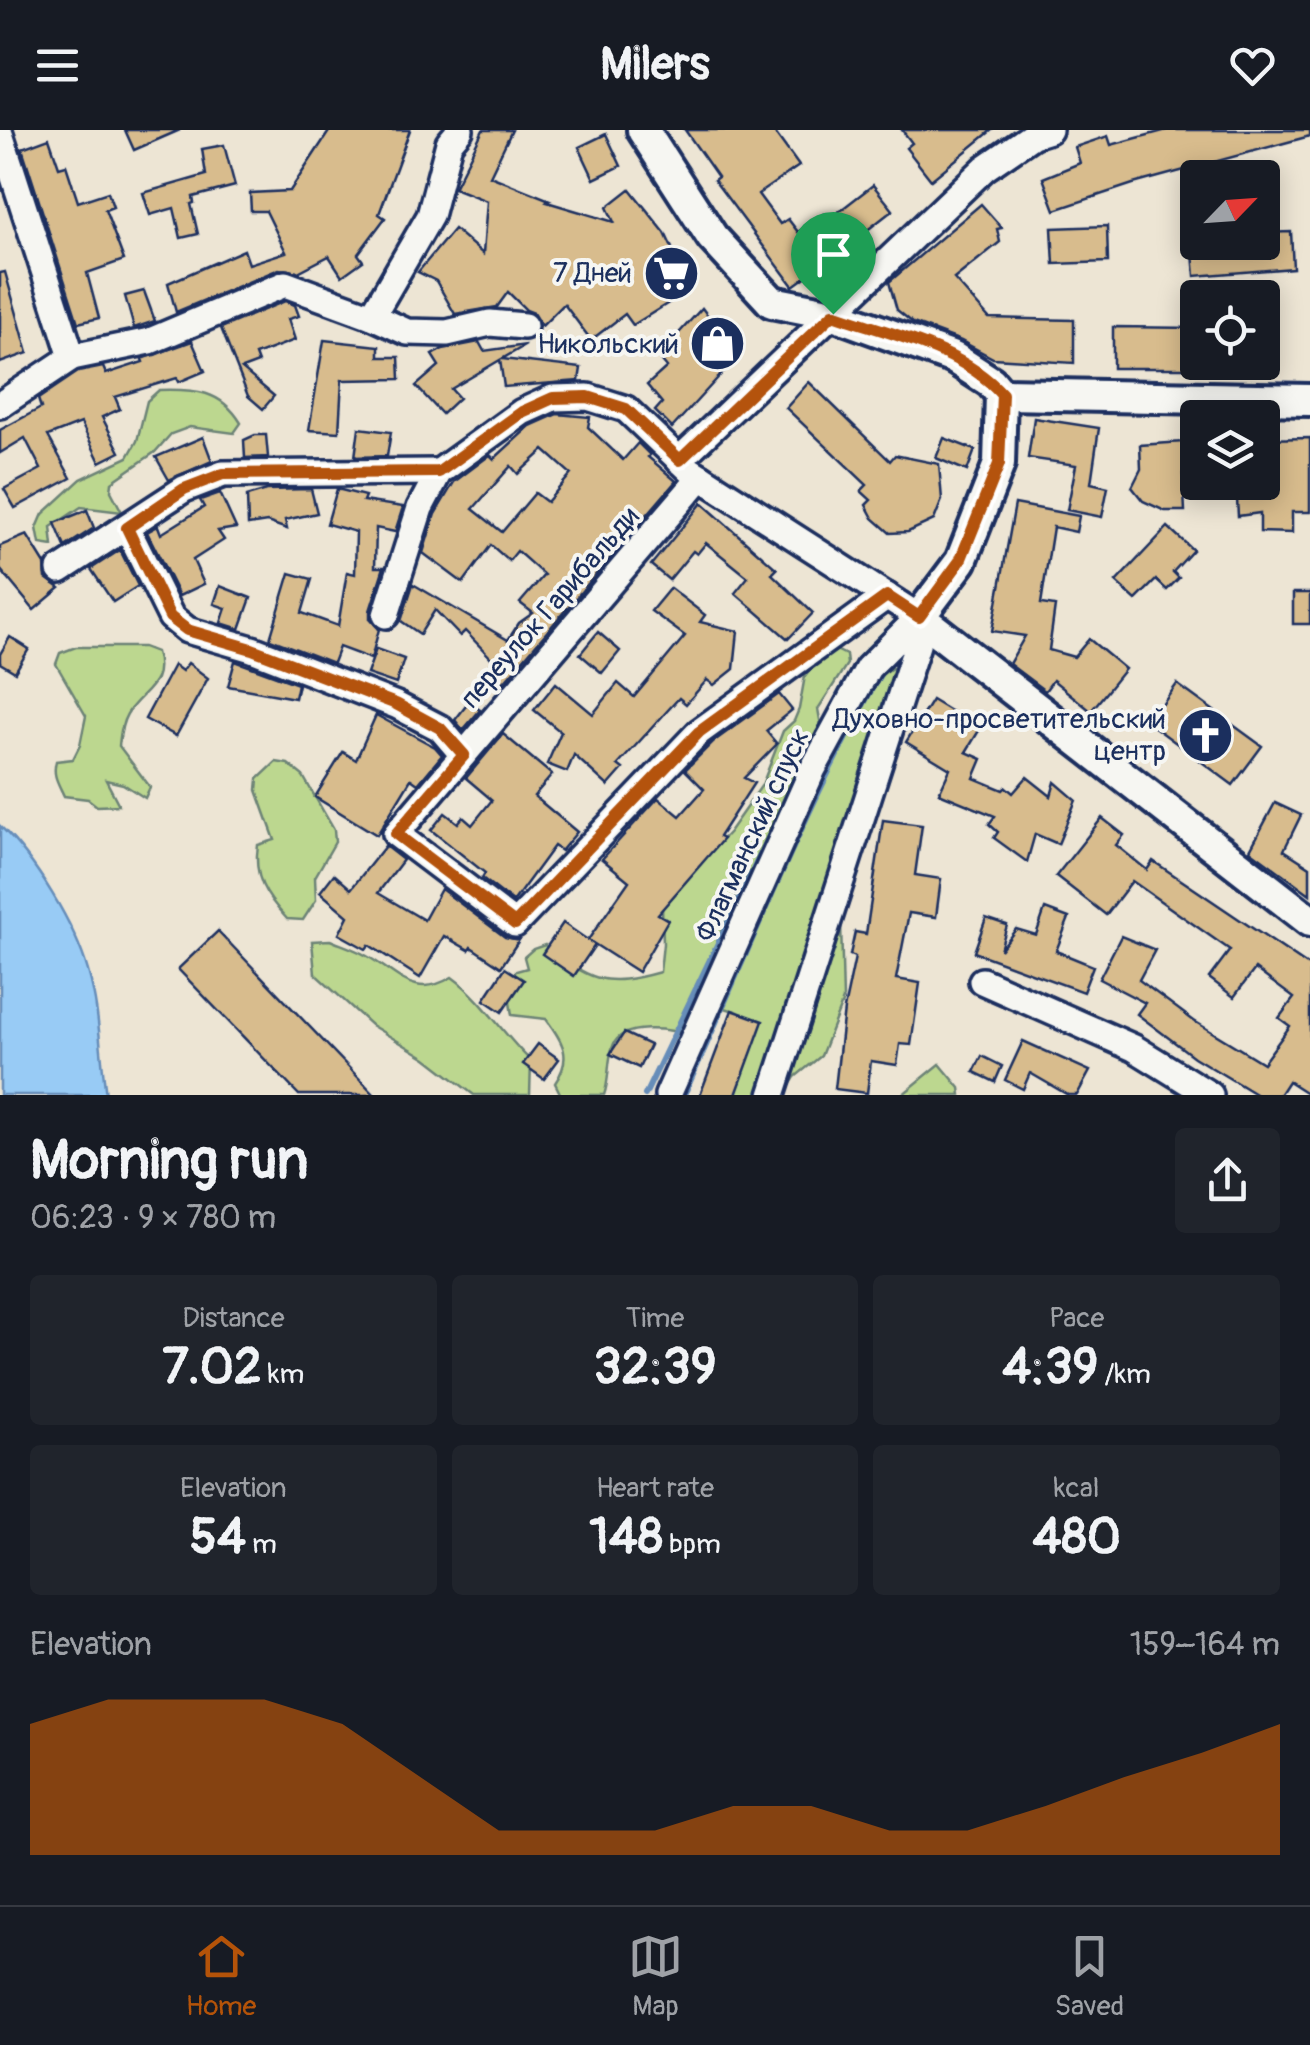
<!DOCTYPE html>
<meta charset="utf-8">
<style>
body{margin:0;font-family:Pangolin,sans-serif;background:#20242c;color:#f1f3f6;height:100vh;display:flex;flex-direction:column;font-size:38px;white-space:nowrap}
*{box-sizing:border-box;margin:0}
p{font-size:32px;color:#9ea1a6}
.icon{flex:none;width:55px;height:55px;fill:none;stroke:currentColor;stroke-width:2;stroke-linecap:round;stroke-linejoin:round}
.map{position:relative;height:965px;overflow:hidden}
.panel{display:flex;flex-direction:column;background:#171b24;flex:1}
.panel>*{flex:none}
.needle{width:65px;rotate:65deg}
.controls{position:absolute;left:1180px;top:30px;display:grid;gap:20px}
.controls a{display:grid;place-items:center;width:100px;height:100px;border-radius:10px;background:#171b24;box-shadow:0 5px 25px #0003;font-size:50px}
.pin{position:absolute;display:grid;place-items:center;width:85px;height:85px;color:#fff;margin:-102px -42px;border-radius:50% 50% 50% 0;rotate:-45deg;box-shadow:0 0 10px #0007}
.pin .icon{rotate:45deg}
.round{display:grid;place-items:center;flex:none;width:105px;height:105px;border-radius:10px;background:#20242c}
.overview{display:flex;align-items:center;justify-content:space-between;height:170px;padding:0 30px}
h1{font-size:55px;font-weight:700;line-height:75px}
.figures{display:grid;grid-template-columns:repeat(3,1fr);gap:15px;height:170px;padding:10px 30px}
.figures div{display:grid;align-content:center;border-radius:10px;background:#20242c;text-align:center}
.figures b{font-size:50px;font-weight:700}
.figures small{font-size:28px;font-weight:400}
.figures p{font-size:28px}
.chart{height:280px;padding:20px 30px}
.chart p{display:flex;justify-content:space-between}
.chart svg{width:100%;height:180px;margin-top:10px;fill:#b45309;opacity:.7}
header{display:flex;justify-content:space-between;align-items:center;height:130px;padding:0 30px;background:#171b24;font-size:45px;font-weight:700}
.dock{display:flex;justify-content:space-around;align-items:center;height:140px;border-top:2px solid #363941;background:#171b24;font-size:28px;color:#9ea1a6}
.dock a{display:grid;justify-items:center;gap:5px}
.dock .on{color:#b45309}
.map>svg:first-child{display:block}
.green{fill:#bcd78f;stroke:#6c8376;stroke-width:2.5}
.water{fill:#98cbf5;stroke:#668db9;stroke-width:2.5}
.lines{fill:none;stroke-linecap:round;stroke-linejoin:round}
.stream{stroke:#668db9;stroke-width:6}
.building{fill:#d8bc8d;stroke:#1b2f5e;stroke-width:2.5;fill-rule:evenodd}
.minor-casing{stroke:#1b2f5e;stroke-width:32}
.tertiary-casing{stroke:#1b2f5e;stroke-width:38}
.minor{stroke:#f6f6f2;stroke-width:25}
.tertiary{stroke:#f6f6f2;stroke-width:30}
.route-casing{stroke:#fff;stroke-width:20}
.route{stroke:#b45309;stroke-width:12}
.labels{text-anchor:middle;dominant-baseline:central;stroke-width:8;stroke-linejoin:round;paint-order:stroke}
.poi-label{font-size:28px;fill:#1b2f5e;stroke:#f6f6f2;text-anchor:end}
.street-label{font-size:28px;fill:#1b2f5e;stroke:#f6f6f2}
</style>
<header><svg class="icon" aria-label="menu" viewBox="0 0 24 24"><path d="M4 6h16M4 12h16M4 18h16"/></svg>Milers<svg class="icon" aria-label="heart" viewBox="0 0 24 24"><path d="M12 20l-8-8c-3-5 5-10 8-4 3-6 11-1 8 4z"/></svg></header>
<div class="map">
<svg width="1310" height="965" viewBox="0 0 1310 965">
<rect width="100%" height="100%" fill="#ede5d4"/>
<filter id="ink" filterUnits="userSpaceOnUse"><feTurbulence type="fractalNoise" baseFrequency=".01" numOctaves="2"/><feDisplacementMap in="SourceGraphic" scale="20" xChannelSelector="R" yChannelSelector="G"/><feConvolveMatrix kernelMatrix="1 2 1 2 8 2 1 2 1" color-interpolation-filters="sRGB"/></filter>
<g filter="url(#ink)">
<g class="green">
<path d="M159,260c36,-1 62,0 82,33l-7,10 -44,-6 -19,7 -16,18 -43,30 -1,9 11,21 -41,-5 -30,20 2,19 -13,-2 -3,-16 6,-14 38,-35 47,-22 9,-16 10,-40z"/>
<path d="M76,517h67l13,5c10,34 -14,38 -29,62 -6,10 -7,22 -8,32l31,41 -5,11 -22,-14 -17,-4 13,25 -22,1 -9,-7 -24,-3c-6,-13 -12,-21 -8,-35l17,-2 7,-14 6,-29 -30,-52 4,-11z"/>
<path d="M836,520l10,5 1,9 -29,45 4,22 -42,92 -17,23 -8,20 -14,16 -18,42 -11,48 -15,16 3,9 -11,38c-18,-6 -68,-13 -76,11 -6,15 -3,33 -9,49h-43l-6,-12c18,-26 8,-41 -9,-64l-34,-4 -5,-32 9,-12 11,-3 -3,-11 9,-8 12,-4c46,36 58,43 115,27l3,-28 -1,-40 67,-72 33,-47 21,-54 11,-10 5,-12 6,-33 11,-17 9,-8z"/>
<polygon points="892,538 908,543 841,791 843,870 821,926 795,947 784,965 730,965 738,882 718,876 772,751 861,571 878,547"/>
<path d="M276,632l12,2 15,12 31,54 1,12 -20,35 1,23 -13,20 -16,-1c-22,-24 -34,-42 -29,-74l17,-5 -18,-50 1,-11z"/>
<path d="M330,810c12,5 25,9 37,16 32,18 47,44 85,21 32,23 50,57 79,84l-1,34h-56l-48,-37 -55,-33 -56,-51 -3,-33z"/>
<polygon points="940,934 960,958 961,965 902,965"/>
</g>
<path class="water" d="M0,696c35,33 75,99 88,145 12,40 12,83 18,124h-106z"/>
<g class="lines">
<g class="stream">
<polyline points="826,590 843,556"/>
<polyline points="645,965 787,669"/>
<path d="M684,965c64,-142 121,-289 198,-424"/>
</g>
</g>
<g class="building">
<polygon points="125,0 180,0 134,20"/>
<polygon points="330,0 410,0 379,84 385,88 358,124 363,131 342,146 329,126 298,142 279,139 176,182 168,153 244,120 249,134 286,122 266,81 251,81 250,63 290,61"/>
<polygon points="483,0 512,0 490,46 550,70 547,72 614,92 607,77 630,59 665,103 691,159 633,195 625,184 591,210 564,174 542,196 534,183 526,180 508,162 497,177 455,184 436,151 418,142 454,99 483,124 487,71 454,58"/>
<polygon points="685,0 773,0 799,36 758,64 780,94 788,89 798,102 824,84 828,90 873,55 893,80 847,116 851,121 829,137 826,132 793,156 714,50 718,47"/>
<polygon points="902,0 992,0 931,50 906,18 912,13"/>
<polygon points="1167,0 1310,0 1310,6 1133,54 1055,80 1043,48 1080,33 1075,17 1108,6 1111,15"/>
<polygon points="606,4 621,36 594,49 579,17"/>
<polygon points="49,8 59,37 66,35 78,72 108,62 113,77 105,80 124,130 87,143 99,188 78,193 22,18"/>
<polygon points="224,15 235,56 193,67 194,73 191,74 198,104 181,108 174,78 150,85 143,63 206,45 202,19"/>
<polygon points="981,74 1002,98 997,99 1000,112 954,149 989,188 1074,190 1074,233 993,228 961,211 913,193 897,180 889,152"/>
<polygon points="1107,96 1108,132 1054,134 1052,98"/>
<polygon points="1291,102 1293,138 1195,146 1192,112 1262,112 1262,103"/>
<polygon points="5,142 28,223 0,233 0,143"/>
<polygon points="144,161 155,191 134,198 125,166"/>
<polygon points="285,171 295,175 299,186 288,189 295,210 255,225 258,233 242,239 274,266 263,279 248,266 221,198"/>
<polygon points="702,178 738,226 672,298 655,281 662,273 647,255 667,237 658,226"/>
<polygon points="1113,197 1198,198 1198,238 1113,238"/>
<polygon points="324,210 379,216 379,227 399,227 400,249 342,250 339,302 309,300"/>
<polygon points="192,211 205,241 179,252 177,248 115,267 120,279 102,287 120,322 100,332 81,293 48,306 71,348 15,378 4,359 41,339 25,308 0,323 0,300 41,278 38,269 78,242 103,237 106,244 143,232 142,229"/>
<polygon points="479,212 484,221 526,215 502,229 581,238 579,251 504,257 500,230 451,259 459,268 442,284 416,256 439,236 432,225 443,219"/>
<polygon points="809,252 890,331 895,325 939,334 942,370 934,390 908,402 890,403 873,388 866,375 871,370 861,361 867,355 786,278"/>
<path d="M557,284l33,3 -2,10 35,33 15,-17 12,12 -2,2 28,24 -173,202 -15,-16 6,-6 -29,-30 -5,5 -25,-26 -15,24 -19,-13 12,-37 95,56 11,-17 14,-10 -13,-10 24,-28 -27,-24 -8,10 -18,-16 -28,38 -40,-30 12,-39 19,-32 36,-27 4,4 36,-33zM544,320l27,24 -24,28 -12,-9 -33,39 -29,-23 38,-43 7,8z"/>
<polygon points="1034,288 1099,298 1091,353 1108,357 1102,387 1067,380 1076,335 1028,328"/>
<polygon points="359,298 391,302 387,326 355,327"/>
<polygon points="255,305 266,305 268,327 245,328 244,310"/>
<polygon points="203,307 212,331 169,350 156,327"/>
<polygon points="944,308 975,320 967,341 936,328"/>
<polygon points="1310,308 1310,382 1292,382 1292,403 1260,402 1260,383 1238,386 1236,352 1262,352 1263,309"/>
<polygon points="1198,311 1198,343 1183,344 1185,381 1165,381 1143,371 1132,357 1141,339 1140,315"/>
<polygon points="311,359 317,383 285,390 287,399 267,392 248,395 247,366 267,360"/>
<polygon points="337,359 365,366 363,371 403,377 395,402 376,398 375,437 384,437 370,481 370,489 379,499 371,529 339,517 333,533 270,509 290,443 312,449 302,483 338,496 347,442 355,444 356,402 327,394"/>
<polygon points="220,363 236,398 218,401 224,410 193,430 204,454 179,466 147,402 158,396 161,404 204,377 200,370"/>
<polygon points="702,373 777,439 772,444 813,483 788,509 735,463 748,447 706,413 697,424 693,421 669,450 651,435"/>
<polygon points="1015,374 1079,386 1076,402 1053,397 1041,474 1055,476 1049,520 1074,527 1089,509 1125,539 1091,581 1053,550 1045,561 1009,534 1025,506 992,501"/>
<polygon points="87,380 94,398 65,417 55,393"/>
<polygon points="1168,397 1193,420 1173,442 1179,448 1167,460 1156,450 1136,470 1116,452"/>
<polygon points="27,405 45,434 46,448 60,458 34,480 0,439 0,416"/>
<polygon points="120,420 138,456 113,472 91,439"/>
<polygon points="220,456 251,468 240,499 221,493 226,478 214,474"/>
<polygon points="670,458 705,485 700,492 738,501 734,539 714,555 707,550 686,574 679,568 618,635 623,639 608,656 574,625 567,642 547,634 561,602 534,580 556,553 593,584 618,553 634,567 685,506 651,481"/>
<rect x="1293" y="463" width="17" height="31"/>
<polygon points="598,502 620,521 602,543 580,524"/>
<polygon points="10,507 29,519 15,542 0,533 0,524"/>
<polygon points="376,519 404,529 396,554 367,544"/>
<polygon points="235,531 298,554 295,568 228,556"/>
<polygon points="188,533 208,548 176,606 145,589 174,535 182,541"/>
<polygon points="1177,554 1262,616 1233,655 1149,593"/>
<polygon points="779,564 792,580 766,601 777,614 744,648 754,653 719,707 723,709 658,784 668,790 638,842 588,810 629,751 602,729 658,668 680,686 704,659 685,640 713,612"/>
<polygon points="932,570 980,599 966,622 982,629 974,648 1003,660 1006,657 1013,663 1027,647 1051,666 1055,652 1076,670 1058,714 1035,704 1027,732 994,708 998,702 989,694 995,686 939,663 950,639 906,612"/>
<polygon points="469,572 480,580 463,600 455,590"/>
<polygon points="376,585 435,617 442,625 418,654 411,649 377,705 315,667 343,622 356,630"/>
<polygon points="503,604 552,645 534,666 577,702 561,721 554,716 513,772 482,748 485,743 431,700 445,683 458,693 463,687 472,695 492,670 466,648"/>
<polygon points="1275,673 1301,685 1284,720 1310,737 1310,764 1250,720"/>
<polygon points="1102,688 1124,705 1116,715 1147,740 1153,731 1310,837 1310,965 1288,951 1279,965 1257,965 1194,927 1137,884 1145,873 1099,849 1121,806 1155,820 1139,850 1194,891 1263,933 1290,896 1279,888 1294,868 1255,839 1234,867 1209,848 1230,820 1132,751 1106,785 1056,746"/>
<polygon points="883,690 922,695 915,745 941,749 936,787 909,783 896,849 920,853 911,915 900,914 897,935 871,931 867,963 835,959 844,879 855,827 850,825 855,802 866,804"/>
<polygon points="385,716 403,730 378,763 424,790 441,759 505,807 519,810 501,837 471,817 469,820 444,806 420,848 369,815 366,819 339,804 348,786 320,762 334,744 351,759"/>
<polygon points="1045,779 1069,788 1056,821 1093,836 1083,862 974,822 986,788 1007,795 1000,820 1016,799 1036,805"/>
<polygon points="563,793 595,815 574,846 542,824"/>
<polygon points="218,801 375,965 299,965 178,839"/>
<polygon points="505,838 524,850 502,882 484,870"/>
<polygon points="732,880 763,891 736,965 700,965"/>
<polygon points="624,903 650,915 639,938 610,924"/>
<polygon points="1023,911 1090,941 1077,965 1068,965 1030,943 1023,959 1005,950"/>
<polygon points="538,914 559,929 544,949 523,934"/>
<polygon points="982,926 1002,936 995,952 974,942"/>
</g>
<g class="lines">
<defs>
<g id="minor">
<polyline points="460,0 449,13 430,86 372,186 407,202 447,203 490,193 524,196"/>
<polyline points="0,4 72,227"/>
<polyline points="0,275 72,227 150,211 285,154 372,186"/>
<polyline points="679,330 985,38 1033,5 1049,0"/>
<polyline points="701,347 396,704 515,794 699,602 887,466"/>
<polyline points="127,398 171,487 187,500 252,519 396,575 440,598 463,625"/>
<polyline points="60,440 184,359 223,344 439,342"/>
<polyline points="386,485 420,378 439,342 522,282 553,268 588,267 626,279 690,340 919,487"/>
<polyline points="982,851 1134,918 1210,965"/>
<polyline points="668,965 813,639 868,538 919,487"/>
<polyline points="772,965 917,515 919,487"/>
</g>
<g id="tertiary">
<polyline points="643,0 712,107 772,172 833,184 954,228 991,252 1001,264"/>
<polyline points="1001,264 999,334 961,431 919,487 1310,791"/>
<polyline points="1001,264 1310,270"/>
</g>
</defs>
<use href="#minor" class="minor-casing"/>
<use href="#tertiary" class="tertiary-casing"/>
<use href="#minor" class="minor"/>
<use href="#tertiary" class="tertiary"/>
</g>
</g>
<g class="lines" filter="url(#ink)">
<defs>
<path id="route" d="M833,184c56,20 128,34 169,80l-3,70 -39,97 -41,56 -32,-21 -188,136 -184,192 -119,-90 68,-79 -24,-27 -44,-24 -144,-55 -65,-19 -17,-13 -43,-89 57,-39 39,-15 216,-2 83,-60 31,-14 35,-1 38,12 54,51z"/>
</defs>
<use href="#route" class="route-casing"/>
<use href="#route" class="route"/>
</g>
<defs>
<symbol id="supermarket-disc" viewBox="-11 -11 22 22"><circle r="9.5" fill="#1b2f5e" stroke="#f6f6f2"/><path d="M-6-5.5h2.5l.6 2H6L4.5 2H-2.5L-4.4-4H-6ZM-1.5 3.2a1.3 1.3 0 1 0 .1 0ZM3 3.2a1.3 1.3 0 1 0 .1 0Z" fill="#fff"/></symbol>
<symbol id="shop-disc" viewBox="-11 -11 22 22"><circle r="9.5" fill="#1b2f5e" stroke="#f6f6f2"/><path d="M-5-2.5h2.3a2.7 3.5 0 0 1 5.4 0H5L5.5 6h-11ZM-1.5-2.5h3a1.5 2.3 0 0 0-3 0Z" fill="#fff"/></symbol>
<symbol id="church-disc" viewBox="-11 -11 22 22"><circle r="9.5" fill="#1b2f5e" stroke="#f6f6f2"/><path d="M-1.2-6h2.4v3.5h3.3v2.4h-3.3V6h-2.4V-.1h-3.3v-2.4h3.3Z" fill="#fff"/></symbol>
</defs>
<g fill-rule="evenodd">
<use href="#supermarket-disc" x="640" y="112" width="63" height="63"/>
<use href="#shop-disc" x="686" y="182" width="63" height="63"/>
<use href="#church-disc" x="1174" y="574" width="63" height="63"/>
</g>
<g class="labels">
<g class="poi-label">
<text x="632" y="143">7 Дней</text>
<text x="679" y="214">Никольский</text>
<text x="1166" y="589">Духовно-просветительский<tspan x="1166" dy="32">центр</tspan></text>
</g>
<g class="street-label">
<text transform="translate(550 478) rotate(-49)">переулок Гарибальди</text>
<text transform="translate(753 705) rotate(-65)">Флагманский спуск</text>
</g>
</g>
</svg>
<div class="controls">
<a><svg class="needle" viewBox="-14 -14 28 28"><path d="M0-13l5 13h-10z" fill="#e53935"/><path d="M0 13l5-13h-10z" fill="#9ea1a6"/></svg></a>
<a><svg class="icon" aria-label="locate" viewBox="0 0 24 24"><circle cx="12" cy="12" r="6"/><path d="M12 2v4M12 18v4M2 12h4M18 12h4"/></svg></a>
<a><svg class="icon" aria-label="layers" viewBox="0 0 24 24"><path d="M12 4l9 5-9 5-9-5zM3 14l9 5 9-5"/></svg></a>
</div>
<div class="pin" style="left:833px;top:184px;background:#1e9e55"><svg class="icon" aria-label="arrive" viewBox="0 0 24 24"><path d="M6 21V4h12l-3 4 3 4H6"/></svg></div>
</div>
<section class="panel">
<div class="overview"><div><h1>Morning run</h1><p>06:23 · 9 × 780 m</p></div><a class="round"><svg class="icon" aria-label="share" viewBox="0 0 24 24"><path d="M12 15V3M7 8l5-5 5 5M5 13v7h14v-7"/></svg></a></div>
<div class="figures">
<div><p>Distance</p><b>7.02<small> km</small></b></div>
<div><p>Time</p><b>32:39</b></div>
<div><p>Pace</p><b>4:39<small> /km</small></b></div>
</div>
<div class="figures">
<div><p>Elevation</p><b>54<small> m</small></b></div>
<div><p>Heart rate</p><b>148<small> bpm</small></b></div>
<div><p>kcal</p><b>480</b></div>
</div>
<div class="chart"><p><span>Elevation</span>159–164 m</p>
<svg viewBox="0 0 160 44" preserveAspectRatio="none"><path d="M0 44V12L10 6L20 6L30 6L40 12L50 25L60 38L70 38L80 38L90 32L100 32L110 38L120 38L130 32L140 25L150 19L160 12V44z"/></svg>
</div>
</section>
<nav class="dock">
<a class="on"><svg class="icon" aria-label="home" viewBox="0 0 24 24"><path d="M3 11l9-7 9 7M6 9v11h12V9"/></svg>Home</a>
<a><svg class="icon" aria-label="map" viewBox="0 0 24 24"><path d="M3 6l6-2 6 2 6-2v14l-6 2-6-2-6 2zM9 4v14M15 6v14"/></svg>Map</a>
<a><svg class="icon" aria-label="saved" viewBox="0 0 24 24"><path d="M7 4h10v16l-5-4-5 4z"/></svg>Saved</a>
</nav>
